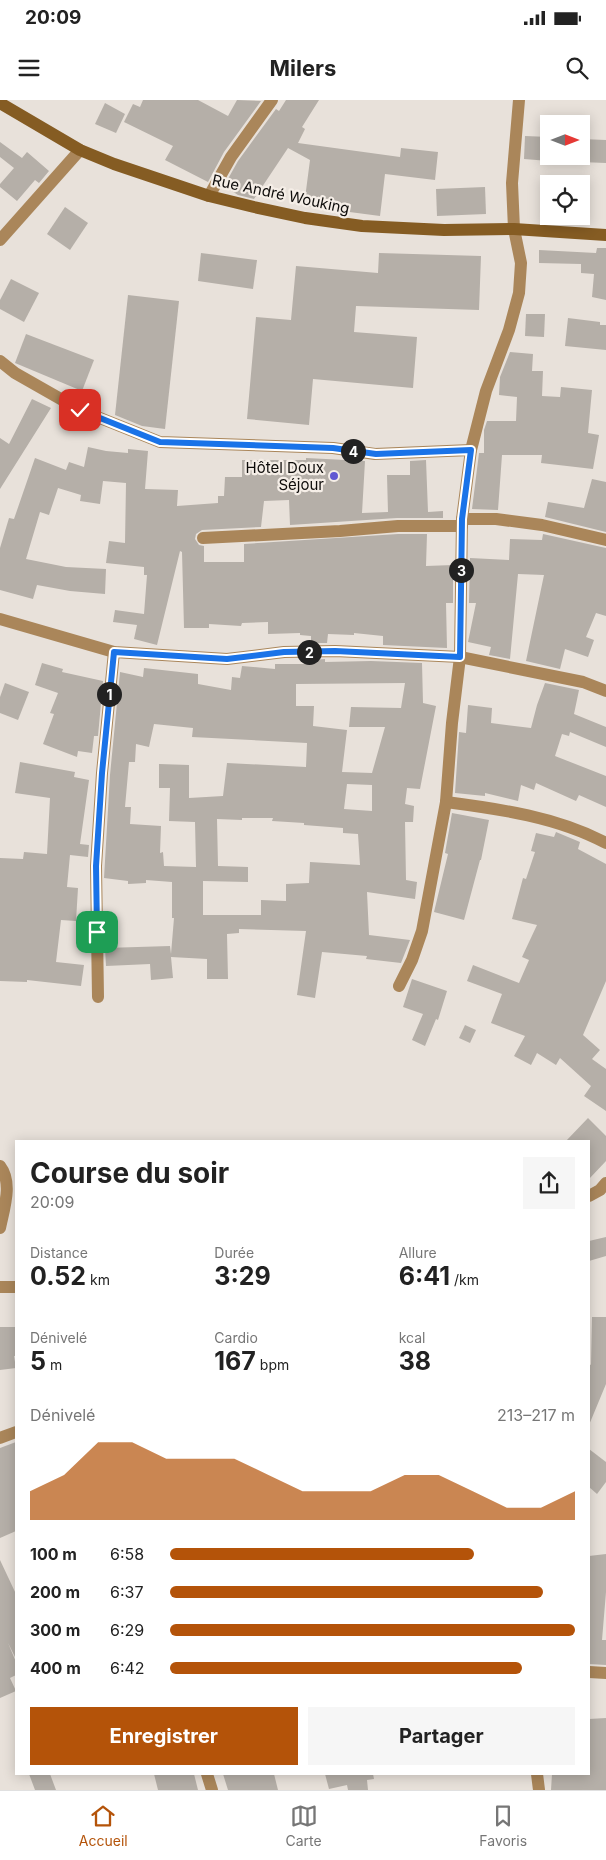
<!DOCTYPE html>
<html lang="fr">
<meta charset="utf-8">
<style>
body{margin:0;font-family:Inter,sans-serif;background:#f6f6f6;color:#222;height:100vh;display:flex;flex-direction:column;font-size:19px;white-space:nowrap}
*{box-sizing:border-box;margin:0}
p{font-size:16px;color:#767676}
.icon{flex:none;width:28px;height:28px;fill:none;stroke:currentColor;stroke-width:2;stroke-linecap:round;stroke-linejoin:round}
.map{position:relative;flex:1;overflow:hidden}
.sheet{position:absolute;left:15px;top:1040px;width:575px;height:635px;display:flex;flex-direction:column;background:#fff;border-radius:0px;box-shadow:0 2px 12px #0003}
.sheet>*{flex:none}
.needle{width:32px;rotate:90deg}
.controls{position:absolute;left:540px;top:15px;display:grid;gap:10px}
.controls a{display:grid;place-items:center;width:50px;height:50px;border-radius:0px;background:#fff;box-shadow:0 2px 12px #0003;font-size:25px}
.pin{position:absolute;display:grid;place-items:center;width:42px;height:42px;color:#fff;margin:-21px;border-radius:10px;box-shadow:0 2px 8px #0006}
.km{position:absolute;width:25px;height:25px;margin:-12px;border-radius:50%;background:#222;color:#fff;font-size:14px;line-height:25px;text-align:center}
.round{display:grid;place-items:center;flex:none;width:52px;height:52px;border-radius:0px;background:#f6f6f6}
.summary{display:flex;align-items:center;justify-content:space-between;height:85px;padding:0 15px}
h1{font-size:28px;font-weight:700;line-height:38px}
.metrics{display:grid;grid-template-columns:repeat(3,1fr);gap:8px;height:85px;padding:5px 15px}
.metrics div{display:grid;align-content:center}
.metrics b{font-size:25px;font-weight:700}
.metrics small{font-size:14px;font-weight:400}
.metrics p{font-size:14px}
.chart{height:140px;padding:10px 15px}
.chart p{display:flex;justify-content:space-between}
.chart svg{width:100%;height:90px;margin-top:5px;fill:#b45309;opacity:.7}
.button{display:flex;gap:10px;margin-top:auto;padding:10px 15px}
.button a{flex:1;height:58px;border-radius:0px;background:#b45309;color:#fff;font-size:20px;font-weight:700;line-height:58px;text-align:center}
.button a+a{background:#f6f6f6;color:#222}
ul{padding:0 15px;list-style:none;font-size:16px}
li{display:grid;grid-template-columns:80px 60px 1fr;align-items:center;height:38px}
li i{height:12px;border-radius:6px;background:#b45309}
.status{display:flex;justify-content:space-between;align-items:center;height:35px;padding:0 25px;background:#fff;direction:ltr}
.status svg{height:14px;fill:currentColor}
header{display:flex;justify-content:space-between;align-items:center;height:65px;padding:0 15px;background:#fff;font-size:22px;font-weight:700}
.tab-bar{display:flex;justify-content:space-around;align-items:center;height:70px;border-top:1px solid #e0e0e0;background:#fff;font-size:14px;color:#767676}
.tab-bar a{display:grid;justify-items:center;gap:2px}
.tab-bar .on{color:#b45309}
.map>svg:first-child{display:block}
.building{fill:#b5afa8;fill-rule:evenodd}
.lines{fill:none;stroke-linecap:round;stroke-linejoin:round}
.street{stroke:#aa865a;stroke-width:12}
.secondary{stroke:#855c23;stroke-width:12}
.route-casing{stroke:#fff;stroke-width:10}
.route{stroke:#1a73e8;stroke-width:6}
.poi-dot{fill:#6259d2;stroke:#f5eee7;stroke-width:2}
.labels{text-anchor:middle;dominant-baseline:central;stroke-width:4.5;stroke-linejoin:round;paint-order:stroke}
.street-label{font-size:15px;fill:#0e0c0a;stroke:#f5eee7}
.poi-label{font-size:15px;fill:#0e0c0a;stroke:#f5eee7;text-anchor:end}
</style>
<div class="status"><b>20:09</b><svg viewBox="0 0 49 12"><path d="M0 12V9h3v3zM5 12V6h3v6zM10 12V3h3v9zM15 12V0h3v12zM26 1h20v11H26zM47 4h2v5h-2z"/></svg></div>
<header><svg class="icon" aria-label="menu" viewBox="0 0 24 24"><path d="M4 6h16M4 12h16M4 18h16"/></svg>Milers<svg class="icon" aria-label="search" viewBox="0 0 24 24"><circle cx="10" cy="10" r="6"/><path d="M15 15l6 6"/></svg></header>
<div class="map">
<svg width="606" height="1690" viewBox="0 0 606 1690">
<rect width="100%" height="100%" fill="#e8e1da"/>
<g class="building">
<polygon points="143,0 198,0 228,16 237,0 261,1 224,52 208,82 165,60 173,46 124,22 133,4 140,7"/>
<polygon points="286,0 319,0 302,27 305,29 298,43 400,57 401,48 438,52 435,80 385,74 380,116 304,106 310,60 288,48 254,99 238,95 224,86 238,61 276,9 279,11"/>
<polygon points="105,3 125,14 116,33 95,24"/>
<polygon points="525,36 549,37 549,61 524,59"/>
<polygon points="581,39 606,40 606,63 581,62"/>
<polygon points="0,42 22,58 27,52 49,71 39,83 35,80 17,101 0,87 0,84 14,68 0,57"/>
<polygon points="485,87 486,114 437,116 436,89"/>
<polygon points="65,107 88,123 70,150 47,134"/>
<polygon points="597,148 606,148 606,200 592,197 594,174 581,173 581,164 539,163 539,150 596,153"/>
<polygon points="201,153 257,160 253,189 198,181"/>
<polygon points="379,153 481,156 479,210 356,206 354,232 417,237 413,288 313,279 309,325 247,319 256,217 291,220 296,166 378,173"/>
<polygon points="11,179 39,193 24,222 0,209 0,200"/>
<polygon points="128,195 179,201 165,329 142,326 115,315"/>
<polygon points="526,214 545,214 544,237 525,236"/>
<polygon points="568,218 600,222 600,225 606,225 606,250 565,246"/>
<polygon points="26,234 94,260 82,291 15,263"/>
<polygon points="510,252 533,254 532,271 543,271 542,296 560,297 561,287 592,290 588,333 599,335 593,369 541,363 542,355 502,355 498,410 472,409 479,353 484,353 484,330 487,321 516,321 517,297 499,295 500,277"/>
<polygon points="32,299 51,308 0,389 0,338 9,344"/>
<polygon points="88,347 106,351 128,353 128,349 148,351 145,389 178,390 177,406 218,403 218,396 224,396 225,377 242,377 242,360 306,360 306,358 365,361 362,413 388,412 387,375 410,375 410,361 426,360 428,412 443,411 443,418 397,418 290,425 289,400 264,401 261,427 202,430 196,434 195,439 199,445 204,446 204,462 244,462 244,444 398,434 427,434 426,466 453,465 453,503 446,503 447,548 383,545 383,536 354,533 354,535 328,534 327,543 311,543 311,536 300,535 300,533 268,534 268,522 242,523 241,526 209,524 209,528 184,528 182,452 180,451 157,545 134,539 137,525 113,522 115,510 144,514 147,475 144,475 144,467 106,463 109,441 125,443 126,383 103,381 100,404 80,401 81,395 58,388 49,415 40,412 26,459 66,467 106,469 105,494 70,491 37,485 33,499 0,490 0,448 9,418 14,419 35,358 66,370 69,362 84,367"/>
<polygon points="592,379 606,382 606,432 545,417 548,402 584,408"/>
<polygon points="543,434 606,448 606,516 596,513 586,537 594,540 588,557 565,549 560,569 526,561 544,475 518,474 510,559 489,555 491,547 468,542 476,503 469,503 470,458 509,460 510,439 542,440"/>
<path d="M325,559v3l46,-1 51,2 1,40 13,3 -16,83 -13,-1 -2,16 9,2 -1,16h-8l1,58 11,2 -2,17 -48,-7 2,43 41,5 -9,23 -35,-4 1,-3 -45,-4 -7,46 -18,-3 9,-64 -67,-2v4l-12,1 1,45h-21v-20l-36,-2 2,21 -22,2 -1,-16 -44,2 -1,-18 65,-2 1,8 3,-36h-2v-36l-26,-2v3l-18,1v-3l-24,-3 6,-103 10,-103 23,5 1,-9 54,6v10l33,6 1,-13 8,1 2,-12 33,3v-5h36v-4zM405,583l-4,25 -50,-1 -2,20h36l-13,46 -30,-1 5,-42 -34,-4 1,-20h-18v-22zM154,624l39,4 -1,9 115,6 -1,24 -79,-4 -4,33 -34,2v-33l-30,-1v24h11l-1,33 26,1 1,45 -32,-1 -1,-14 -3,1 1,-27 -31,-2 1,-17h-6l4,-45h6l1,-18 13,3zM347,684l25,1v26l-28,-2zM242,718h31l-1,3 32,2v2l39,3v5l15,1 2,31 -50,-3 -1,21 -23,1v17l-25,-1v15h-58v-34l45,1v-15l-30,-1 -1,-47 25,1z"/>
<polygon points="42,563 63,569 62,572 103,581 98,636 94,636 92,653 78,651 77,657 43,644 54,614 50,613 58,593 35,585"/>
<polygon points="5,583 29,592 18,620 0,613 0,597"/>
<polygon points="545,583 579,590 574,614 606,627 606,647 570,632 569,636 562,634 555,656 606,676 606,707 579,695 576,701 536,683 534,690 521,685 518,701 485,693 485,696 455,693 459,632 466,633 468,605 492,608 491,623 531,628 537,605"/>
<polygon points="20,662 75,672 74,677 89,680 80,744 89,745 88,757 70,755 67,787 78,788 76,821 61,820 56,862 84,865 81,886 27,880 27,882 0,881 0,758 23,759 24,752 47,754 50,698 15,693"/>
<polygon points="452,713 489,720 481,760 480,760 464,820 434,812 448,754 445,753"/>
<polygon points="556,732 580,742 578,749 606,764 606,881 583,935 600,950 592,959 606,969 606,1011 584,996 591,986 560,958 556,965 537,953 531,965 514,956 525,936 491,923 502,894 467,881 473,865 519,883 529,860 522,857 537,825 512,819 523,778 526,779 535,752 531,751 536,733 554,737"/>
<polygon points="412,879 447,891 438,920 436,919 425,946 412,940 423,914 403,907"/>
<polygon points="465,925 476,930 470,943 459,938"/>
<polygon points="588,1018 606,1036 606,1061 589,1079 589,1041 566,1041"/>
<polygon points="606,1137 606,1156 589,1161 589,1141"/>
<polygon points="592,1217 606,1217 606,1284 589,1325 589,1264 591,1265"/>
<polygon points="0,1227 16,1227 16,1256 14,1256 16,1268 0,1270"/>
<polygon points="16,1342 16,1431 0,1438 0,1348"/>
<polygon points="589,1349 606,1362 606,1382 597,1394 589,1387"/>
<polygon points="606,1454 606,1492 602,1540 606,1540 606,1565 589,1564 589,1456"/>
<polygon points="0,1460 16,1494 16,1559 8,1543 16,1562 16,1575 10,1578 16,1591 0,1598"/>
<polygon points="606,1618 606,1690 551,1690 552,1674 589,1674 589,1619"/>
<polygon points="29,1674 50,1674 56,1690 35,1690"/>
<polygon points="154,1674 194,1674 198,1690 158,1690"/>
<polygon points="223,1674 274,1674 278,1690 228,1690"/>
<polygon points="325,1674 373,1674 374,1679 367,1680 368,1690 348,1690 347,1685 329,1689"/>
</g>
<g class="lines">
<g class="street">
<polyline points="209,96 231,57 272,0"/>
<polyline points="0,140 80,50"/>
<polyline points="0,261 15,273 80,310 160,342 333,348 375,354 471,350"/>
<polyline points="462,419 496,419 542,425 606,440"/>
<polyline points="203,438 340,431 398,426 462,426"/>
<polyline points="0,519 114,552 227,559 284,552 335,551 460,557 583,582 606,591"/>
<path d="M446,702c54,7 111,15 160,41"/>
<polyline points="399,886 412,860 422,831 446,702 452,623 460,557 462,419 471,350 486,291 509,230 519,193 521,163 514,129 512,83 519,0"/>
<polyline points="98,897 96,766 102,673 114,552"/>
<path d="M0,1066c13,17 4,42 0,62"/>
<polyline points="589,1096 600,1090 606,1083"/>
<polyline points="0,1187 16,1187"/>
<polyline points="0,1338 16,1332"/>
<polyline points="589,1572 606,1573"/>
<polyline points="207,1674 212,1690"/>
<polyline points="537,1674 539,1690"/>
</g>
<polyline class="secondary" points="0,3 80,50 114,64 209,96 254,107 305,118 362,126 444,130 514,129 606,135"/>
</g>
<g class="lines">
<defs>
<polyline id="route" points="80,310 160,342 333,348 376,354 471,350 462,419 460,557 335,551 284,552 227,559 114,552 102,673 96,766 97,832"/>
</defs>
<use href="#route" class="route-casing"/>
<use href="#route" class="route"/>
</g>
<circle class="poi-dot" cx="334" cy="376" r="5"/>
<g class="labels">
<g class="street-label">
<text transform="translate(281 94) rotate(12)">Rue André Wouking</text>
</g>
<g class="poi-label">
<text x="324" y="367">Hôtel Doux<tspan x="324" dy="17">Séjour</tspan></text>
</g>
</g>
</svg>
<div class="controls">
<a><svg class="needle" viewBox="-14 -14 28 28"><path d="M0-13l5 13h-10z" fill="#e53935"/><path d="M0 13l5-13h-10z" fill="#767676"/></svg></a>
<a><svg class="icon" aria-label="locate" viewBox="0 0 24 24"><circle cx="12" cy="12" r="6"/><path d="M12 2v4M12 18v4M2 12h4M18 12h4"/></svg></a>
</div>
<div class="pin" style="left:97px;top:832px;background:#1e9e55"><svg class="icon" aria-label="arrive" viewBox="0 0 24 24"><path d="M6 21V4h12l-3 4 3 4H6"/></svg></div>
<div class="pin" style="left:80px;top:310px;background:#d93025"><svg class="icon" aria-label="check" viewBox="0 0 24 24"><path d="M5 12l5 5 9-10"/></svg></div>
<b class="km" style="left:109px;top:594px">1</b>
<b class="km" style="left:309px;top:552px">2</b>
<b class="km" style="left:461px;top:470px">3</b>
<b class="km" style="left:353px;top:351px">4</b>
<section class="sheet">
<div class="summary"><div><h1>Course du soir</h1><p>20:09</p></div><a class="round"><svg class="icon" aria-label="share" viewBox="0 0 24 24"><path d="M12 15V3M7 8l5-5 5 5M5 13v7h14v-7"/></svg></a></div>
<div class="metrics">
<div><p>Distance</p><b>0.52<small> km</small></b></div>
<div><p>Durée</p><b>3:29</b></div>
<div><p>Allure</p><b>6:41<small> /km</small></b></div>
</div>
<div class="metrics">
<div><p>Dénivelé</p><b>5<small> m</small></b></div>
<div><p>Cardio</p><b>167<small> bpm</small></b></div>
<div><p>kcal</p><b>38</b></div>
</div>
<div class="chart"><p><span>Dénivelé</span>213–217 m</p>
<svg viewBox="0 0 160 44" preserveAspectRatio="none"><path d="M0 44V30L10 22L20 6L30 6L40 14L50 14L60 14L70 22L80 30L90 30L100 30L110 22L120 22L130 30L140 38L150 38L160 30V44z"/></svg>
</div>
<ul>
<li><b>100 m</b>6:58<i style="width:75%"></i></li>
<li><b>200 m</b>6:37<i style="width:92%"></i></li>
<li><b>300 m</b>6:29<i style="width:100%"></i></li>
<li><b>400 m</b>6:42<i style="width:87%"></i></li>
</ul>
<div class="button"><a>Enregistrer</a><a>Partager</a></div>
</section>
</div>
<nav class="tab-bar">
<a class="on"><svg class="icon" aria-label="home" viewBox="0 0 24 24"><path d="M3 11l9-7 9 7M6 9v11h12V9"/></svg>Accueil</a>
<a><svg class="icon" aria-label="map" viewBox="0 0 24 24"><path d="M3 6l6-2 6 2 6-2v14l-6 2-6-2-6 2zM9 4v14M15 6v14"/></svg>Carte</a>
<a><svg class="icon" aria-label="saved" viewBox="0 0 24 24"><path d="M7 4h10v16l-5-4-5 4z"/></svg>Favoris</a>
</nav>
